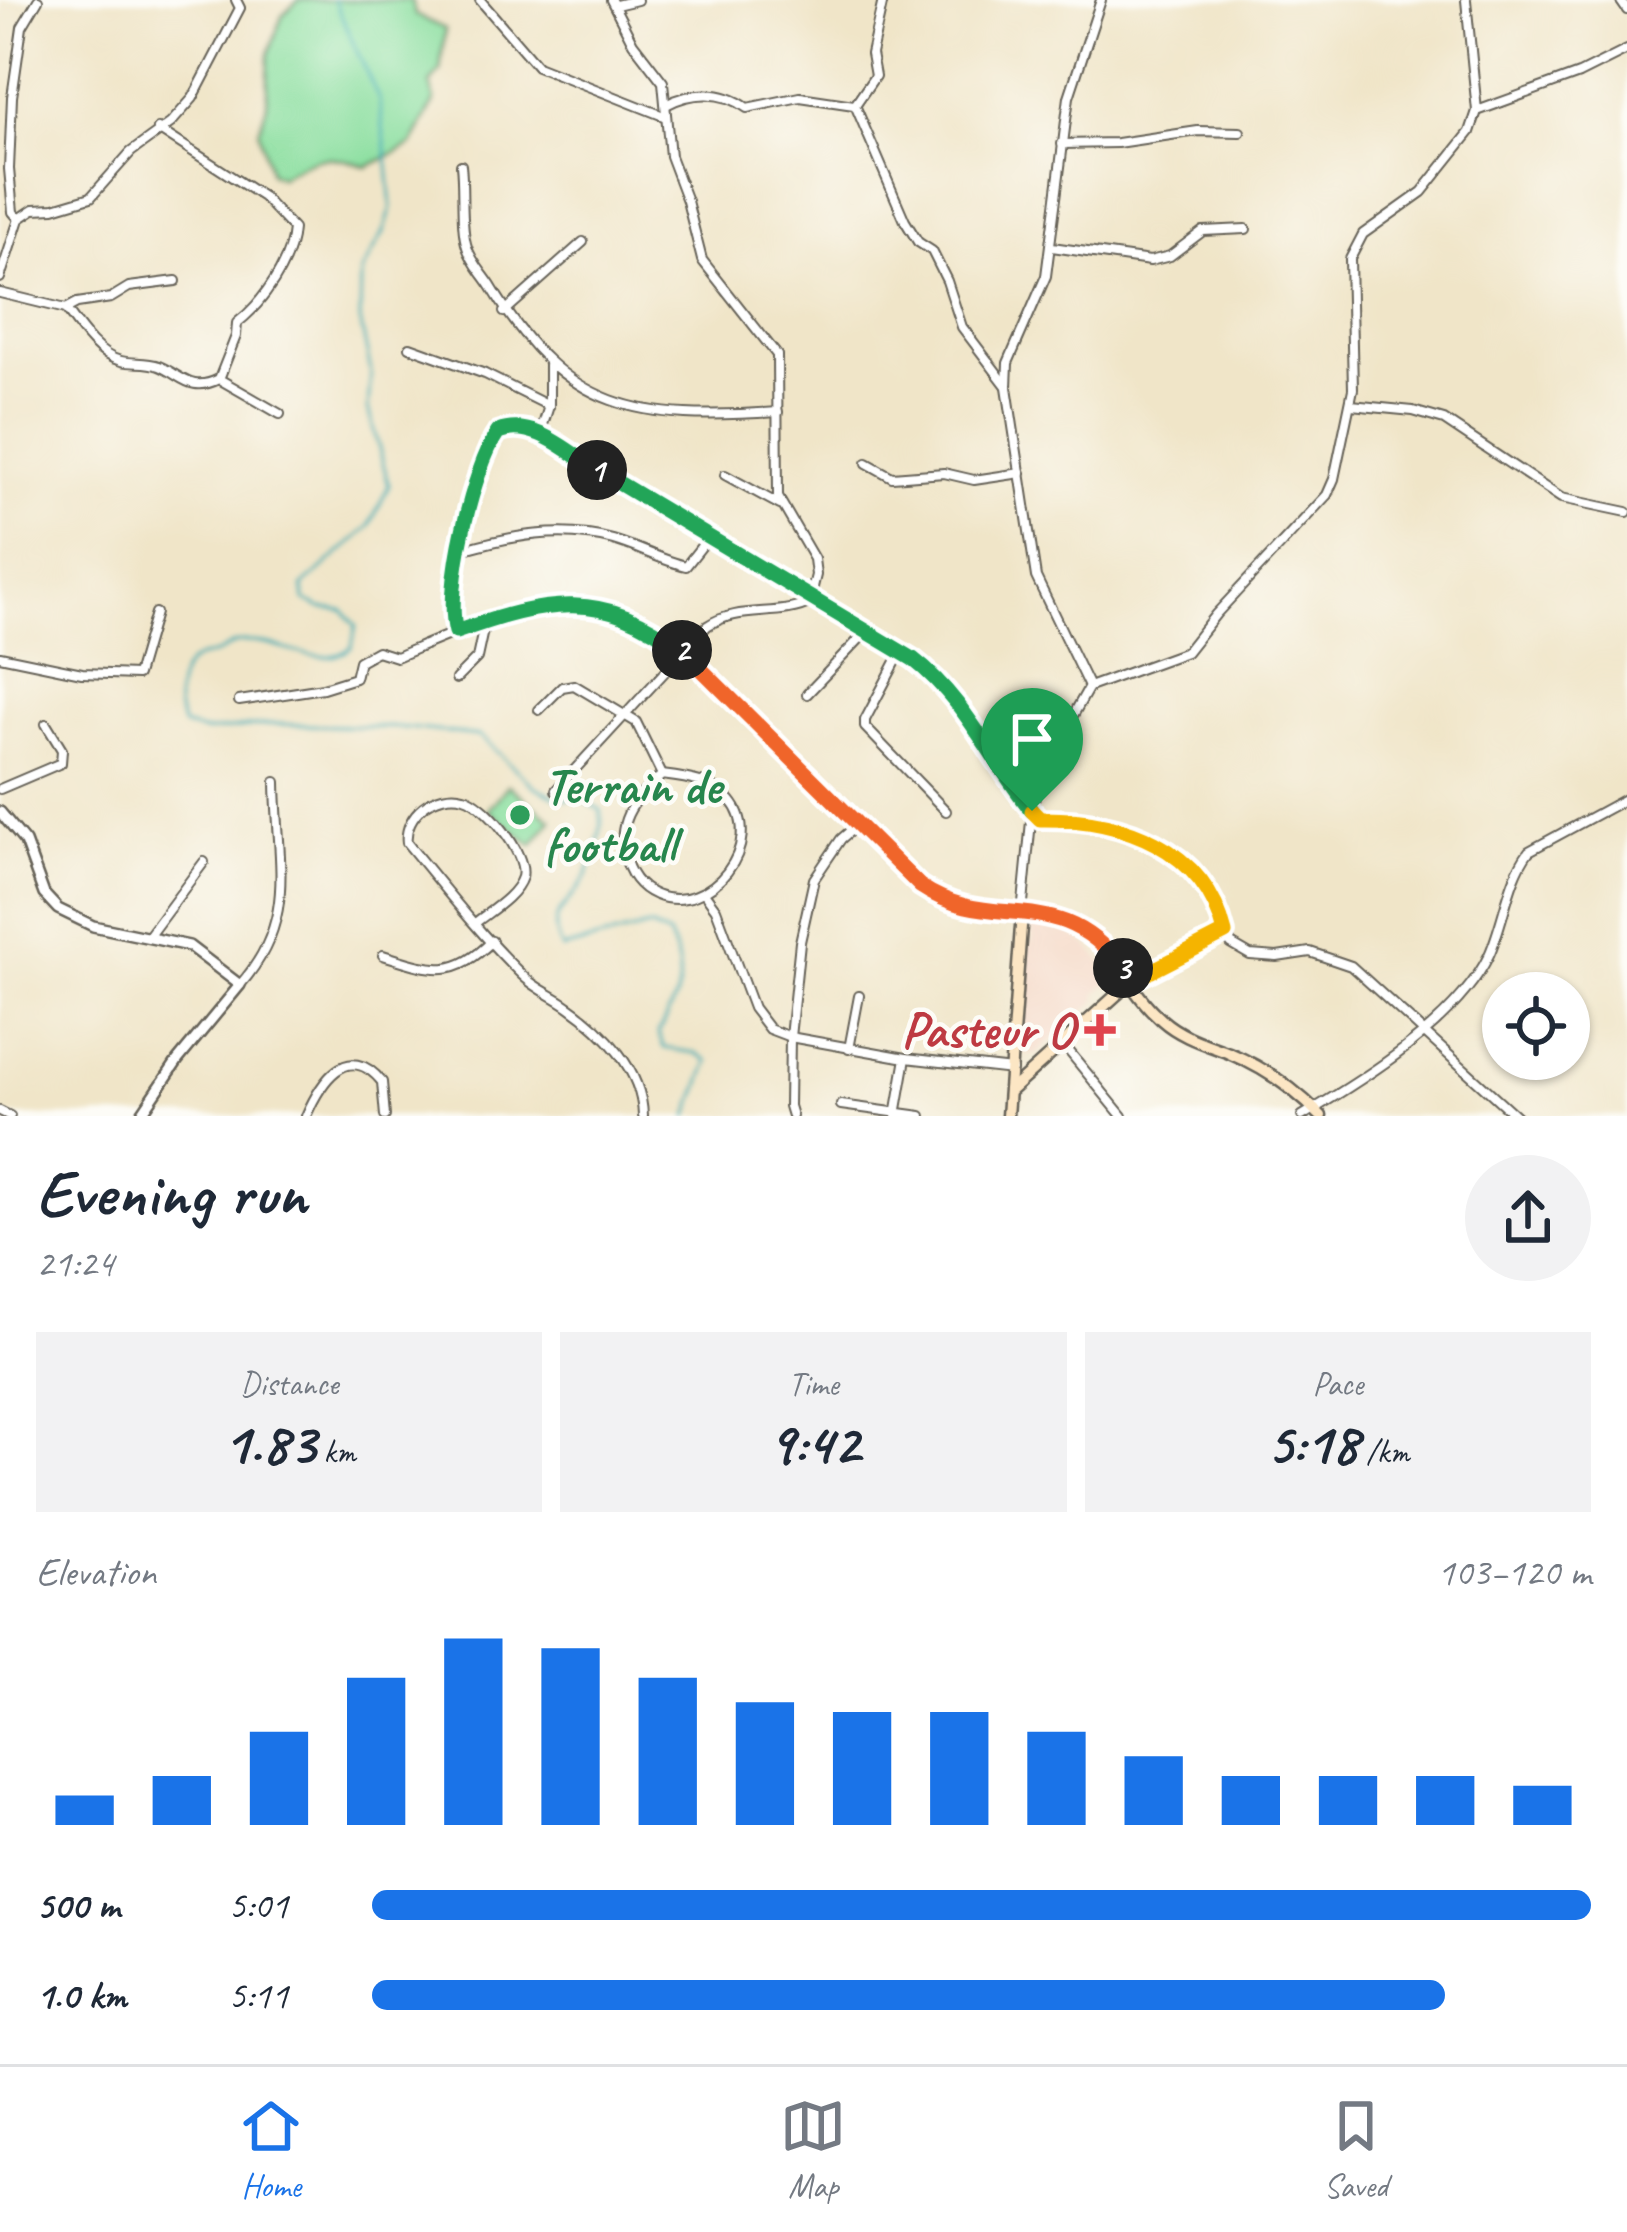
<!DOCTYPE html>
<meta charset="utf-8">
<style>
body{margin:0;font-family:Caveat,sans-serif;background:#f2f2f3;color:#1f2937;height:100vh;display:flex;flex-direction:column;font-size:45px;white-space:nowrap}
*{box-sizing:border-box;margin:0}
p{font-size:39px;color:#747a83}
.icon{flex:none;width:66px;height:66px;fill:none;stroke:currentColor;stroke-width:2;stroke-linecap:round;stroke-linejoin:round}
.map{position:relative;height:1116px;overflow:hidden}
.drawer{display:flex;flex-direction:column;background:#fff;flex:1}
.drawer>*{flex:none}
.buttons{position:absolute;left:1482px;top:972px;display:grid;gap:24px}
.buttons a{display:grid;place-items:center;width:108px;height:108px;border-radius:50%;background:#fff;box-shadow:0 3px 9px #0004;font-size:60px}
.pin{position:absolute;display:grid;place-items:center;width:102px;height:102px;color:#fff;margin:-123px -51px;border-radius:50% 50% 50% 0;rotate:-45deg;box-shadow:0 0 12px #0007}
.pin .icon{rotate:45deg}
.km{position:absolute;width:60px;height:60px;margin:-30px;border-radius:50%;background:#222;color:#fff;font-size:33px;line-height:60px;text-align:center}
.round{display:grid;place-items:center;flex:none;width:126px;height:126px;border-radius:63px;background:#f2f2f3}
.head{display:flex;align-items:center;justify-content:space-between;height:204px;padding:0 36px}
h1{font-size:66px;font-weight:600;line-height:90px}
.figures{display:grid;grid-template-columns:repeat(3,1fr);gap:18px;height:204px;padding:12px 36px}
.figures div{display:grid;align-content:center;border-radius:0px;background:#f2f2f3;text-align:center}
.figures b{font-size:60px;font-weight:600}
.figures small{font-size:33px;font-weight:400}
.figures p{font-size:33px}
.chart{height:336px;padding:24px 36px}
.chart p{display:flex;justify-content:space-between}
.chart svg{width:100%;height:216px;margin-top:12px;stroke:#1a73e8;stroke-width:6}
ul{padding:0 36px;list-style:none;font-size:39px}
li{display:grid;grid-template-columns:192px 144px 1fr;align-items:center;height:90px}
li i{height:30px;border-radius:15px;background:#1a73e8}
.tab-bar{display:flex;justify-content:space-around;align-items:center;height:168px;border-top:3px solid #e0e1e3;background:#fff;font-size:33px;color:#747a83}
.tab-bar a{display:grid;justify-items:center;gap:6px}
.tab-bar .selected{color:#1a73e8}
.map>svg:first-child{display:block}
.built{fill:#f4d3bf}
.green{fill:#8cdfa0;stroke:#547e5e;stroke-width:3}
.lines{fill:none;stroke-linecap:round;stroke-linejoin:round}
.stream{stroke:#3aacb4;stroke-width:3}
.minor-casing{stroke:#666258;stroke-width:12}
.tertiary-casing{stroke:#666258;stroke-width:14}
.secondary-casing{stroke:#666258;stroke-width:15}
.minor{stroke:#fff;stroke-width:8}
.tertiary{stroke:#fff;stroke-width:9}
.secondary{stroke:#fce6c4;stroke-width:10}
.split-1-casing{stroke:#fff;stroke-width:24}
.split-2-casing{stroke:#fff;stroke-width:24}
.split-3-casing{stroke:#fff;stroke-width:24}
.split-4-casing{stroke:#fff;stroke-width:24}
.split-1{stroke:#22a559;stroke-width:15}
.split-2{stroke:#22a559;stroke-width:15}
.split-3{stroke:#f0652b;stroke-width:15}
.split-4{stroke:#f5b400;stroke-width:15}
.leisure-dot{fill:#2e9e5b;stroke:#fdfcf7;stroke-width:4.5}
.health-dot{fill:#e0444e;stroke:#fdfcf7;stroke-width:4.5}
.labels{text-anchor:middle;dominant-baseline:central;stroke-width:9;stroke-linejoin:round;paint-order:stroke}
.leisure-label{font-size:51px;font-weight:bold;fill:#27864d;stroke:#fdfcf7;text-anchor:start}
.health-label{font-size:51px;font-weight:bold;fill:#be3a42;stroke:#fdfcf7;text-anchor:end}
</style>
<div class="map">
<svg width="1627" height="1116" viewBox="0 0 1627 1116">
<rect width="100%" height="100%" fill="#fdfcf7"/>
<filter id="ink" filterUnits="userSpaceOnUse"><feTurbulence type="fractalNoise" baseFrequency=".00833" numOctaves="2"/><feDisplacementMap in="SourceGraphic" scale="24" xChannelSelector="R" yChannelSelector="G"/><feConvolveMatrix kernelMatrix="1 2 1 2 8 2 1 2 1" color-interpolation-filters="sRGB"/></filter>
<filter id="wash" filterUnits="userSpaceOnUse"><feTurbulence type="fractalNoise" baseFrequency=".004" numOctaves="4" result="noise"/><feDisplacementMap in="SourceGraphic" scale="48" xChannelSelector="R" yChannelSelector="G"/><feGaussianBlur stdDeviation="2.7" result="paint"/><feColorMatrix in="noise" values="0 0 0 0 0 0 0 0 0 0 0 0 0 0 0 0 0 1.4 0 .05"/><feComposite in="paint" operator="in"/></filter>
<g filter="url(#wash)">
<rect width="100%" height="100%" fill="#f0e5c8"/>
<polygon class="built" points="1030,921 1068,932 1085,942 1114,975 1110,987 1105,985 1096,994 1097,1001 1036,1054 1016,1052 1028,944 1033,941"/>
<g class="green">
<path d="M299,0h113l3,15 30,14 -5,42 -10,13 5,16 -23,45 -45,22c-38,-15 -52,-12 -87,10l-10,-4 -11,-42 8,-26 2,-51 13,-38z"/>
<polygon points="508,785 552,820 532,845 488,810"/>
</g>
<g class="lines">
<path class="stream" d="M334,0l45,100 8,56 5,51 -8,25 -23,41 -1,47 11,52 -3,37 21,76 -20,42 -66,59 2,14 16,8 22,2 13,15 -4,22c-31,25 -74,-8 -110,-5 -10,0 -17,8 -26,12 -6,2 -12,1 -18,4 -25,12 -25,47 -15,68l22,6 68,-8 136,4 71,8 54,50 24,12 25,2 18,10c2,20 -6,46 -14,65 -13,30 -45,35 -25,74l87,-22 19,8c20,42 12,58 -10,98l6,15 32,5 13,8 -20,55"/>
</g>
</g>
<g filter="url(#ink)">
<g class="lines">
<defs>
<g id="minor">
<polyline points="480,0 537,66 666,117"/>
<polyline points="611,0 633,43 663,82 670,156 687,201 702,260 777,355 778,497 814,559 816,575 810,599"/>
<polyline points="883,0 871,54 875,76 855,105 905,221 918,242 932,251 947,281 962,327 1006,385"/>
<polyline points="1620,0 1627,10"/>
<polyline points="616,5 637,0"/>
<path d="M666,105c25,-14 57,-15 81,3l53,-11 54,8"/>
<polyline points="1477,111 1579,74 1627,50"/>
<polyline points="1062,144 1117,143 1198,131 1240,132"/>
<path d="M461,165c3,24 -1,62 6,82 5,16 15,25 24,39 76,127 148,135 287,126"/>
<polyline points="19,219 13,212 9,169 12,97 22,27 38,0"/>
<polyline points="1052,247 1150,261 1170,256 1203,231 1246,229"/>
<polyline points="0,278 19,219 34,209 54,208 91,197 131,152 171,123 193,98 240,8 236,0"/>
<polyline points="0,293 66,309 77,303 111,298 129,287 176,281"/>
<path d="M66,309c13,18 32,47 55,52 12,3 25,0 38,5 24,10 31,27 60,13l17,-43 1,-13c26,-20 54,-61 56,-94l-30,-32 -105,-68"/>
<polyline points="504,312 583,242"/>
<polyline points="410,347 485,374 549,406"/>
<polyline points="219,379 280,414"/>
<polyline points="1351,405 1413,411 1444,420 1561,498 1627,512"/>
<polyline points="540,434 549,406 549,365"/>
<polyline points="867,463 892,477 944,473 974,480 1021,473"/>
<polyline points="725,475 780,505"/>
<path d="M461,550c49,-14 101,-24 152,-10 25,7 48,20 73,26l22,-28"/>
<path d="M456,632c-9,-31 17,-177 41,-199 10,-8 25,-6 36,-3l380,229c60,45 75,115 127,160l70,7 66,30 31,30 24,58 19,11 27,2 33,-5 41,14 165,150"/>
<polyline points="901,652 865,720 865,727 946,811"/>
<polyline points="0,656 82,673 137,675 155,613"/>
<polyline points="456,679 477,658 485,621"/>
<polyline points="1089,687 1186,652 1216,614 1327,495 1334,479 1353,389 1350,259 1363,234 1422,192 1470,132 1477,111 1466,0"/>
<polyline points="1089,687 1036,577 1007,387 1008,363 1046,276 1069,97 1101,0"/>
<polyline points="807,694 866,632"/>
<path d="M239,701l84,-13 32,-10 4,-17 18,-10 19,6c77,-32 171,-78 252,-33 13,8 26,19 38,29l234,233 39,19 63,8 10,-102 7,-35 50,-89"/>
<polyline points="539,710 562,687 574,685 636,722 662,775"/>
<path d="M662,775c24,3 51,6 68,25 37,43 -20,117 -74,95 -19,-8 -28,-23 -32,-42 -7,-36 12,-55 38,-78z"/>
<polyline points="0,789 61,763 62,750 46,724"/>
<path d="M556,790l151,-164c33,-22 73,-7 106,-25"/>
<polyline points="705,894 716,909 753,1008 769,1029 790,1037 906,1058 1012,1070"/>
<path d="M475,923c15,-12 41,-27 47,-46 6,-23 -37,-75 -58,-80 -28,-8 -61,18 -57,46 37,45 74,92 115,132 14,14 31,20 46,31 36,25 74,64 75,110"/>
<polyline points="148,937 204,862"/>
<path d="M383,955c48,15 71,25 109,-14"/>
<polyline points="1132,981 1225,933"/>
<path d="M240,985c58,-66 37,-122 36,-203"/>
<polyline points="1064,1045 1122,1116"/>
<polyline points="849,1049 859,996"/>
<polyline points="841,1105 921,1116"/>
<polyline points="0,1111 10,1116"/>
<polyline points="896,1115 906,1058"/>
<path d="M306,1116c14,-32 41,-77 76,-34l3,34"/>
<polyline points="792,1116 789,1106 790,1037 800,942 814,879 841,839 856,826"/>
<path d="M1302,1116c62,-37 155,-94 187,-161 15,-33 19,-76 40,-104l98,-53"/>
</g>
<polyline id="tertiary" points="0,812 25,842 44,894 58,909 93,926 189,946 240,985 178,1060 140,1116"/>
<g id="secondary">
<polyline points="1010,1091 1132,981"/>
<path d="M1007,1116l15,-203c93,1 87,61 140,107 19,17 44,24 67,33 36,15 65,35 92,63"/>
</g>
</defs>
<use href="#minor" class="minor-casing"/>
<use href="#tertiary" class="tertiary-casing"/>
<use href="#secondary" class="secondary-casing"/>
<use href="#minor" class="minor"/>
<use href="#tertiary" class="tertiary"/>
<use href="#secondary" class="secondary"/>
</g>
</g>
<g class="lines" filter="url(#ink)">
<defs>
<path id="split-1" d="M597,470l316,189c53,41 78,101 119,152"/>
<path id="split-2" d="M597,470c-29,-18 -63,-52 -99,-38 -25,36 -54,158 -42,200 89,-32 148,-44 226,18"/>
<path id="split-3" d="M682,650l238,236c74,50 136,-5 203,82"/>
<path id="split-4" d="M1032,811l8,8c82,-1 164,28 185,114l-93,48 -9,-13"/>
</defs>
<use href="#split-1" class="split-1-casing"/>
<use href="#split-2" class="split-2-casing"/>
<use href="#split-3" class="split-3-casing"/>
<use href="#split-4" class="split-4-casing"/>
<use href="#split-1" class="split-1"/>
<use href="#split-2" class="split-2"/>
<use href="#split-3" class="split-3"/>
<use href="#split-4" class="split-4"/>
</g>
<circle class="leisure-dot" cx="520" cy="815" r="12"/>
<path class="health-dot" d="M1094 1012h12v12h12v12h-12v12h-12v-12h-12v-12h12z"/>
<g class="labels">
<g class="leisure-label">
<text x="544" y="786">Terrain de<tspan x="544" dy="59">football</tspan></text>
</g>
<g class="health-label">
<text x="1073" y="1030">Pasteur O</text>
</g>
</g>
</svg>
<div class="buttons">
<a><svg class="icon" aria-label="locate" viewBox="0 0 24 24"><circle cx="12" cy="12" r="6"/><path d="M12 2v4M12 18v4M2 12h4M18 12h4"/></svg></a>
</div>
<div class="pin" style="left:1032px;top:811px;background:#1e9e55"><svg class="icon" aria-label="arrive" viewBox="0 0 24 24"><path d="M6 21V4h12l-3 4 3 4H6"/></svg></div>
<b class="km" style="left:597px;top:470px">1</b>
<b class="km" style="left:682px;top:650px">2</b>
<b class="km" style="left:1123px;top:968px">3</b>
</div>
<section class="drawer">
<div class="head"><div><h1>Evening run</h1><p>21:24</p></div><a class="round"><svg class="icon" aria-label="share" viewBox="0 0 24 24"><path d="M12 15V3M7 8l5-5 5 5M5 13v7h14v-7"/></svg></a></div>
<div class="figures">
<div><p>Distance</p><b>1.83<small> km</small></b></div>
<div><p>Time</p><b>9:42</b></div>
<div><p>Pace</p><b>5:18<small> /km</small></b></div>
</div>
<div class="chart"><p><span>Elevation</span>103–120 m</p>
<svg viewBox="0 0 160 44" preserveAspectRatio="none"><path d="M5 44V38M15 44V34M25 44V25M35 44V14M45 44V6M55 44V8M65 44V14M75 44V19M85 44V21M95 44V21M105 44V25M115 44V30M125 44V34M135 44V34M145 44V34M155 44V36"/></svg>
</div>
<ul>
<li><b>500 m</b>5:01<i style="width:100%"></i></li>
<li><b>1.0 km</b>5:11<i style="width:88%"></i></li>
</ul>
</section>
<nav class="tab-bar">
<a class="selected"><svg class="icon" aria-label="home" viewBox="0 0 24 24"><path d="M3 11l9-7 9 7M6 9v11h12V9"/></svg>Home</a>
<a><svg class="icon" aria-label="map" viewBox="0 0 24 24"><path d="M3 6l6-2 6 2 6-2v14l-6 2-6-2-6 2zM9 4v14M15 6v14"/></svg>Map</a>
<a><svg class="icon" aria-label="saved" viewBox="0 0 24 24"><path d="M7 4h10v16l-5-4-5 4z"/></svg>Saved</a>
</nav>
